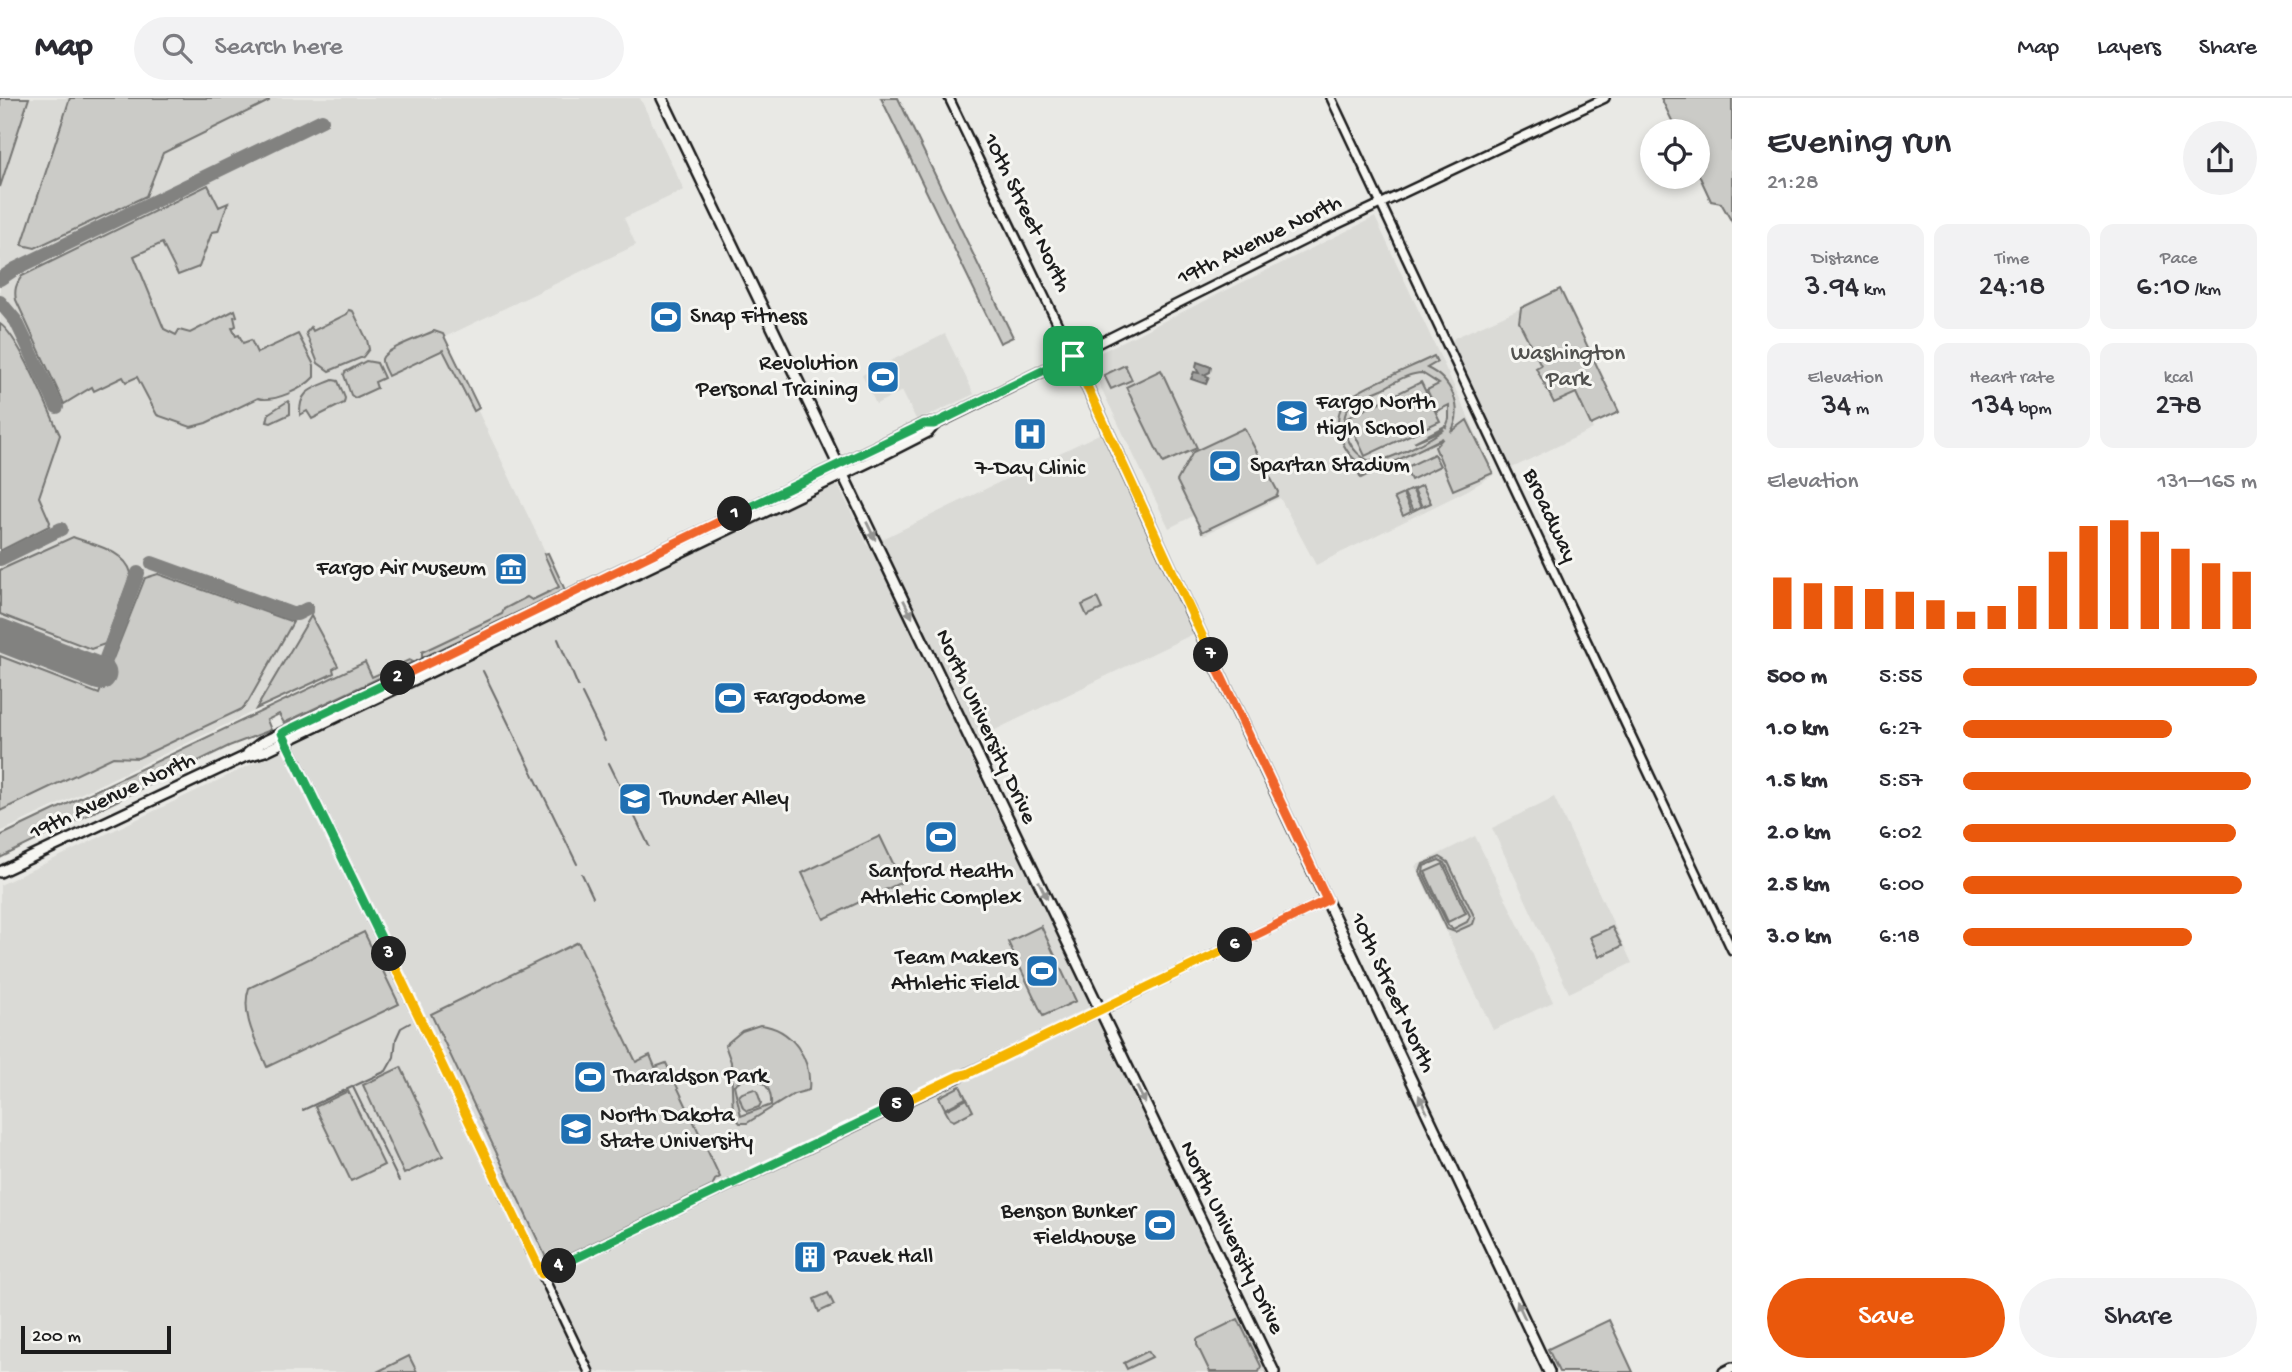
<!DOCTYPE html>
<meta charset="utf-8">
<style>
body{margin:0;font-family:"Gochi Hand",sans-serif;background:#f2f2f3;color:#2b2b33;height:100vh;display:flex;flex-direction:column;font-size:26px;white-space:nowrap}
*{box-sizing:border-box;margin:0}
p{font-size:23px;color:#7c7c81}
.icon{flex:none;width:38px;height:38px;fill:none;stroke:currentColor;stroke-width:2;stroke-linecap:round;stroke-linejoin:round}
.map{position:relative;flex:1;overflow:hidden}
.drawer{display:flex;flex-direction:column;background:#fff;width:560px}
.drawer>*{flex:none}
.buttons{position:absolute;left:1640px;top:21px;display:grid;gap:14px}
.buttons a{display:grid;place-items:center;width:70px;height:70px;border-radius:50%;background:#fff;box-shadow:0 4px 10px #0003;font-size:35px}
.scale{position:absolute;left:21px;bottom:18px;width:150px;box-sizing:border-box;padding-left:7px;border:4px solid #1c1c1c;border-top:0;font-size:19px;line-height:24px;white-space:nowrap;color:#1c1c1c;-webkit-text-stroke:5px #f6f6f2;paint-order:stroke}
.pin{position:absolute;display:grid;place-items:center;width:60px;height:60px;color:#fff;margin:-30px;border-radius:14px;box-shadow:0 4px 10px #0006}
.km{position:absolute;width:35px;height:35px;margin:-18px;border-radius:50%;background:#222;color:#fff;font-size:19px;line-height:35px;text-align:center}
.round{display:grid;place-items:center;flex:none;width:74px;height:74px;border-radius:37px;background:#f2f2f3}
.head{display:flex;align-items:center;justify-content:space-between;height:119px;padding:0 35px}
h1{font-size:38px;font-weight:600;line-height:52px}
.metrics{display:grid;grid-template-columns:repeat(3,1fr);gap:10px;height:119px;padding:7px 35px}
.metrics div{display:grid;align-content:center;border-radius:14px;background:#f2f2f3;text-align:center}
.metrics b{font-size:30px;font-weight:600}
.metrics small{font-size:19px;font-weight:400}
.metrics p{font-size:19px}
.chart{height:196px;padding:14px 35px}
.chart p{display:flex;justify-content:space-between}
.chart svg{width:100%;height:126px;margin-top:7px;stroke:#ea580c;stroke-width:6}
.button{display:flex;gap:14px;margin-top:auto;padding:14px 35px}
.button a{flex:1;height:80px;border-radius:42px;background:#ea580c;color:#fff;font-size:28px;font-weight:600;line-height:80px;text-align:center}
.button a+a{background:#f2f2f3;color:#2b2b33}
ul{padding:0 35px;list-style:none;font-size:23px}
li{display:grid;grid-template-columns:112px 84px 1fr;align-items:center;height:52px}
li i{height:18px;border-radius:9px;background:#ea580c}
header{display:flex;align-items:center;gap:42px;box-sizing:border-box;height:98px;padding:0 35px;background:#fff;border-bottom:2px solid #e1e1e2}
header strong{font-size:33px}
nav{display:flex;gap:38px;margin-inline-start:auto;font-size:24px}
.search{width:490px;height:63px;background:#f2f2f3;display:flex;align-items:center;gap:18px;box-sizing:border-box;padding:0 24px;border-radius:38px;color:#7c7c81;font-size:26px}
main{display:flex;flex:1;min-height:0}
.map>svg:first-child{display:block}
.built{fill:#dadad6}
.green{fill:#cbcbc7;stroke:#747472;stroke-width:2;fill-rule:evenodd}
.water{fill:#a3a3a1;stroke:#6d6d6c;stroke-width:2}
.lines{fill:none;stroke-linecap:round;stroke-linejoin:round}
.stream{stroke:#6d6d6c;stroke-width:2}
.taxiway{stroke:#828280;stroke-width:14}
.runway{stroke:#828280;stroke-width:33}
.minor-casing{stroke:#1c1c1c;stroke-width:12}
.major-casing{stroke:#1c1c1c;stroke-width:14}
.minor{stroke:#f6f6f2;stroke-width:7}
.major{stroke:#f6f6f2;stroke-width:9}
.oneway{fill:#949492}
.split-1-casing{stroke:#fff;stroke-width:14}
.split-2-casing{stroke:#fff;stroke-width:14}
.split-3-casing{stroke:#fff;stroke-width:14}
.split-4-casing{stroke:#fff;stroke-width:14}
.split-5-casing{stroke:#fff;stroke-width:14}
.split-6-casing{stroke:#fff;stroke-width:14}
.split-7-casing{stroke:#fff;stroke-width:14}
.split-8-casing{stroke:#fff;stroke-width:14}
.split-1{stroke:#22a559;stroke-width:9}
.split-2{stroke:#f0652b;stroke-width:9}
.split-3{stroke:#22a559;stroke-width:9}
.split-4{stroke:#f5b400;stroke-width:9}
.split-5{stroke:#22a559;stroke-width:9}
.split-6{stroke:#f5b400;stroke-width:9}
.split-7{stroke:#f0652b;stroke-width:9}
.split-8{stroke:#f5b400;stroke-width:9}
.labels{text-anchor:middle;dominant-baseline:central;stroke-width:6;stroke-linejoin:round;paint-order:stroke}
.street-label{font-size:23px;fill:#1c1c1c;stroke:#f6f6f2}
.poi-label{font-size:23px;fill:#1c1c1c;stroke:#f6f6f2;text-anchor:start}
.park-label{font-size:23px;fill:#51514f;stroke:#f6f6f2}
</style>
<header>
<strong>Map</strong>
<div class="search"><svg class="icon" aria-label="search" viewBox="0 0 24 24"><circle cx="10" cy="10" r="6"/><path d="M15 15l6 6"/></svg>Search here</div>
<nav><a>Map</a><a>Layers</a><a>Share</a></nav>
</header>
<main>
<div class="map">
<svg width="1732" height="1274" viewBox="0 0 1732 1274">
<rect width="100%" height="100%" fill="#e9e9e5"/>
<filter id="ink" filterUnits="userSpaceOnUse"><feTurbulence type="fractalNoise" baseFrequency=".0143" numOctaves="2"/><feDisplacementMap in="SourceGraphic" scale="14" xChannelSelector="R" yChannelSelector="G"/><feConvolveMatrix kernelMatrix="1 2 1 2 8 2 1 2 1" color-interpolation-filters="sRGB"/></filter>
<g filter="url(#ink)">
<g class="built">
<polygon points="0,0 640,0 684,92 624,120 636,147 443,240 563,491 339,601 328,578 0,734"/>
<polygon points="1375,119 1495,376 1468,392 1316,467 1280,400 1204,437 1195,417 1169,430 1087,261"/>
<polygon points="1521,210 1519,224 1541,268 1537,270 1553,305 1576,294 1593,331 1512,370 1509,368 1451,246 1454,240"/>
<polygon points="945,236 974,296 917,323 902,293 876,306 862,277"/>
<polygon points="1101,335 1195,535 964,647 1269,1274 0,1274 0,787 837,385 868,448"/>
<polygon points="1554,699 1632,865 1569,895 1492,730"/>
<polygon points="1475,738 1533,857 1553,904 1493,932 1415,768"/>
</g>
<g class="green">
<polygon points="0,0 29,0 0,89"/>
<polygon points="70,0 268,0 269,3 163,55 146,98 35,150 22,147"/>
<polygon points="881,0 898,0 1013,239 1000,245"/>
<polygon points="1661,0 1732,0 1732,124 1721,105 1711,103 1698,75 1698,33 1677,33"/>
<path d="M208,87l11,22 9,-4 -10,28 -6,1 -13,35 -21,8 -16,-32 -28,13 30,73 12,6 3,-5 11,3 45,-23 2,6 -3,1 2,9 -4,2 4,8 3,-1 4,8 8,-3 6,13 41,-19 16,31v12c-11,12 -41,26 -56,21l-52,25 -15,4 -34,-12 -20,-38 -11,5 -3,-5 -29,14 -2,-4 -28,17 -48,-104c-2,-10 0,-16 6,-24z"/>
<polygon points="1560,191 1619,314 1591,327 1576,295 1554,305 1536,270 1541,267 1519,224 1521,210"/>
<polygon points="349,212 353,213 367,242 369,251 363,259 329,273 318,265 306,235 311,229 313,233 347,216"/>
<path d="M0,226c19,12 49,87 60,111l-21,62 11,25 -1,4 -49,25z"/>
<path d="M434,233l9,3 36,74 -5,3 -31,-61 -55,26c-2,-5 -7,-12 -6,-17 2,-10 42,-23 52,-28z"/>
<path d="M1434,258l3,6 -10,6c24,11 38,40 24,64l16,-12 26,53 -40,17 -18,-43 8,-9 -82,40 -3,-6 10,-5c-12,-4 -21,-14 -26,-26 -5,-11 -6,-26 1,-37 10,-14 72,-38 91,-48zM1422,275l17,11 -12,6 10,21 12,-6v14l-3,8 -1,-1 -31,16 30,-13c-11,9 -60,35 -73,32 -20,-5 -35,-37 -22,-54 7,-9 22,-13 33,-18 12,-6 26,-16 40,-16z"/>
<polygon points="366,263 377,265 384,280 375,284 377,290 355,300 351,297 344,277 345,274"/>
<polygon points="1125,267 1132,282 1111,291 1104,277"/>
<polygon points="1161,272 1197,350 1163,365 1126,289"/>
<path d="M333,282l5,1 7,17 -1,5 -32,16 -5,-8 -7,4c-1,-25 12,-26 33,-35z"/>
<polygon points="1421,284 1440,323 1365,358 1347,320"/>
<polygon points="288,303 290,306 290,316 271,325 267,324 269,315"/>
<polygon points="1244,330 1278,394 1277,398 1202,434 1177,383 1193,354"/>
<polygon points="1434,356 1440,368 1411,382 1405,370"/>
<polygon points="1422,387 1431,405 1422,409 1414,391"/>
<polygon points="1412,391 1421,409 1413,413 1404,395"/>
<polygon points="1403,396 1411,414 1403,418 1394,400"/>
<path d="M73,439c20,8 52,13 58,36l-26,71 -14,5 -91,-35v-44z"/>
<polygon points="548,455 565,492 422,560 422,554 502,516 504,511 527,499 532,502 559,489 544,456"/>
<polygon points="158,476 293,524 248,604 242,611 138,660 113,659 0,713 0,558 99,596 145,480"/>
<polygon points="1097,500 1102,511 1087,518 1082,507"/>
<polygon points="311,518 338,568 333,571 334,575 328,578 256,611"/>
<polygon points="409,562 413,564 284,625 279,616 267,622 271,632 229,648 0,760 0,738 365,564 372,579"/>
<polygon points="880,738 902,784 824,821 802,775"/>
<path d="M1440,759l8,5 27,56 -2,6 -18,8 -8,-3 -27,-57 3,-8zM1439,762l6,3 25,53 -3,6 -14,7 -5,-4 -25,-52 1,-7z"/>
<polygon points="1443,766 1466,815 1448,824 1425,774"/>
<polygon points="1041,828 1076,903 1043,918 1008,844"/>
<polygon points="1612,829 1622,848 1599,859 1590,839"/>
<path d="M364,834l35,72 -132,63c-10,-24 -27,-53 -18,-79z"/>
<polygon points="578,844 636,964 650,957 655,969 666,965 720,1079 715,1082 712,1088 549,1166 431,916"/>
<path d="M760,927c32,3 52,34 49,65l-15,4 -47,29h-7l-7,-8 -2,-53 -6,-17 17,-14zM752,980c14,4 20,12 19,27l-30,11 -7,-31 7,-5z"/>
<polygon points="401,969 443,1058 404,1076 363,987"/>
<polygon points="960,988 966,1000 945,1011 939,999"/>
<polygon points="754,991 757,993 761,1005 759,1009 747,1013 743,1010 739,998 742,995"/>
<polygon points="348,993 384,1067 351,1083 315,1009"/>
<polygon points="967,1001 973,1013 954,1023 950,1021 945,1012"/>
<polygon points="828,1195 834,1207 819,1214 814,1201"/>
<polygon points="1238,1221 1261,1268 1259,1274 1210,1274 1197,1247 1197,1241"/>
<polygon points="1609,1222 1633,1274 1559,1274 1548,1251"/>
<polygon points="1148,1253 1152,1259 1127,1271 1124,1265"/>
<polygon points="409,1258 417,1274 377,1274"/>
</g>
<polygon class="water" points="1197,264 1211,269 1210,274 1204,277 1209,279 1206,286 1191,281 1194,274 1199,275 1196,270"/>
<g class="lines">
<g class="stream">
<polyline points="558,541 578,588"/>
<polyline points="483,573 577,766"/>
<polyline points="582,596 605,643"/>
<polyline points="609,665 632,712"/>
<polyline points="635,719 649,748"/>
<polyline points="582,776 593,799"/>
<polyline points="353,989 399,1083"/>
<polyline points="303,1012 386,973 394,959 396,941 401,930 410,925"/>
</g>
<g class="taxiway">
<polyline points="0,181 15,171 322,22"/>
<polyline points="0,204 16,223 57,309"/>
<polyline points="0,461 61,431"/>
<polyline points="152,465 292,516 297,516 307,511"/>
<polyline points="100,576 138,475"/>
</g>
<polyline class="runway" points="0,537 100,576"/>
<defs>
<g id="minor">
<polyline points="949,0 1073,258 1323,133 1605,0"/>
<polyline points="1331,0 1732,852"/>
<polyline points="284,638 589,1274"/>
<polyline points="542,1176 1101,912 1327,802"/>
</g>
<g id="major">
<polyline points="662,0 1274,1274"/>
<polyline points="248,655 261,645 924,326 935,326"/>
<polyline points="0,774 244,659 265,653 875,361 928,334 935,326 1073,258 1200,534 1549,1274"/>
<polyline points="1724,1274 1732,1270"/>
</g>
</defs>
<use href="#minor" class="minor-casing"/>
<use href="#major" class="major-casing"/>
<use href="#minor" class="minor"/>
<use href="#major" class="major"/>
</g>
<defs><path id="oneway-solid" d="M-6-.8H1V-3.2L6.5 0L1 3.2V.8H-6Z" transform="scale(1.75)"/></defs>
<g class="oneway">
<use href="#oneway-solid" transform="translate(871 433) rotate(64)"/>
<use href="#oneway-solid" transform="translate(908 511) rotate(64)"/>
<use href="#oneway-solid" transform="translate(1043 792) rotate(64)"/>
<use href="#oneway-solid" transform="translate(1141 997) rotate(64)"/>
<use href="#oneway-solid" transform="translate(1423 1006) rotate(-115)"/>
<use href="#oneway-solid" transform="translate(1521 1212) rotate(-115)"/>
</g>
</g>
<g class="lines" filter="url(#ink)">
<defs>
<polyline id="split-1" points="735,416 924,326 934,326 1073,258"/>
<polyline id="split-2" points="398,580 735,416"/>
<polyline id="split-3" points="389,856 282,635 398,580"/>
<polyline id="split-4" points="389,856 542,1176 559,1168"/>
<polyline id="split-5" points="559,1168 897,1007"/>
<polyline id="split-6" points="897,1007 958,978 967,976 1235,847"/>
<polyline id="split-7" points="1211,557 1327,802 1235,847"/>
<polyline id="split-8" points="1073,258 1211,557"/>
</defs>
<use href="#split-1" class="split-1-casing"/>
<use href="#split-2" class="split-2-casing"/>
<use href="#split-3" class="split-3-casing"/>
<use href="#split-4" class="split-4-casing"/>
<use href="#split-5" class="split-5-casing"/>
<use href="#split-6" class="split-6-casing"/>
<use href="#split-7" class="split-7-casing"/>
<use href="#split-8" class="split-8-casing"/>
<use href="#split-1" class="split-1"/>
<use href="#split-2" class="split-2"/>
<use href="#split-3" class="split-3"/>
<use href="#split-4" class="split-4"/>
<use href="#split-5" class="split-5"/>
<use href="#split-6" class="split-6"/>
<use href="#split-7" class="split-7"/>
<use href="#split-8" class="split-8"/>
</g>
<defs>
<symbol id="stadium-square" viewBox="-11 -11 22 22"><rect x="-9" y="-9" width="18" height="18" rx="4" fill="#1f6fb2" stroke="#f6f6f2"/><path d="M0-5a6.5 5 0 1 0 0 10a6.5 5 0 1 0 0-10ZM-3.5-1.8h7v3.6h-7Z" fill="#fff"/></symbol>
<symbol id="school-square" viewBox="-11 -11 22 22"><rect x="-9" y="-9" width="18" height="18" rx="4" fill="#1f6fb2" stroke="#f6f6f2"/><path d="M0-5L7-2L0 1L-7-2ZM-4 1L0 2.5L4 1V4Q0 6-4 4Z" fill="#fff"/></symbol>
<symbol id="hospital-square" viewBox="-11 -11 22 22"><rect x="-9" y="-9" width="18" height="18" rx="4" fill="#1f6fb2" stroke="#f6f6f2"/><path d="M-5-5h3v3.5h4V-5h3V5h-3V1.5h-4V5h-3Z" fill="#fff"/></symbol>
<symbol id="museum-square" viewBox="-11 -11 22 22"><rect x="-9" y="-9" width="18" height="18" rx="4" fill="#1f6fb2" stroke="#f6f6f2"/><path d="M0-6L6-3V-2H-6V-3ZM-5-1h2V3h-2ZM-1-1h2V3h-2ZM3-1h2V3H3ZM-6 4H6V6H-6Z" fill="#fff"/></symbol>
<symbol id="university-square" viewBox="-11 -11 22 22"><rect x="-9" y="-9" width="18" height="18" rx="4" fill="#1f6fb2" stroke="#f6f6f2"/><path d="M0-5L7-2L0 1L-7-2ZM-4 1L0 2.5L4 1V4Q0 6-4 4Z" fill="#fff"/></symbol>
<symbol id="building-square" viewBox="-11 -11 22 22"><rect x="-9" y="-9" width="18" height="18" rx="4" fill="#1f6fb2" stroke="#f6f6f2"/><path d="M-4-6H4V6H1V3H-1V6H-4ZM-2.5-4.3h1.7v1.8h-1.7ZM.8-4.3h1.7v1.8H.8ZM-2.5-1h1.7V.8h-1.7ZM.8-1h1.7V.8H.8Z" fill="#fff"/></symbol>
</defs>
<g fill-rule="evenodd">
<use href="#stadium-square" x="647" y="200" width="38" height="38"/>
<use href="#stadium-square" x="864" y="260" width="38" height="38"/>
<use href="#school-square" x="1273" y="299" width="38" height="38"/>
<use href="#hospital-square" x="1011" y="317" width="38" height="38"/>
<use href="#stadium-square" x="1206" y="349" width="38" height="38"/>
<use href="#museum-square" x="492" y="452" width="38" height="38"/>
<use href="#stadium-square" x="711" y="581" width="38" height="38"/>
<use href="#university-square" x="616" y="682" width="38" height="38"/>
<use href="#stadium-square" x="922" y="720" width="38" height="38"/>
<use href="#stadium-square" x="1023" y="854" width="38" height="38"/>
<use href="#stadium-square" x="571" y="960" width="38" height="38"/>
<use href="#university-square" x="557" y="1012" width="38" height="38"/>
<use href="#stadium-square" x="1141" y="1108" width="38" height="38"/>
<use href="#building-square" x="791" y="1140" width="38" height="38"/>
</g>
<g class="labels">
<g class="street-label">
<text transform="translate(1026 115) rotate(64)">10th Street North</text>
<text transform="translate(1260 143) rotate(-26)">19th Avenue North</text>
<text transform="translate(1549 418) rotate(65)">Broadway</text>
<text transform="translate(985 629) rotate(65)">North University Drive</text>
<text transform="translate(113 699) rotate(-25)">19th Avenue North</text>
<text transform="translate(1392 895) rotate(65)">10th Street North</text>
<text transform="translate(1231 1140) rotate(64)">North University Drive</text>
</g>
<g class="poi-label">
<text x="690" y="219">Snap Fitness</text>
<text x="858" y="266" text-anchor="end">Revolution<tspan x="858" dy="26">Personal Training</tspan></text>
<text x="1316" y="305">Fargo North<tspan x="1316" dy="26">High School</tspan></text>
<text x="1250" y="368">Spartan Stadium</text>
<text x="1030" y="371" text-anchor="middle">7-Day Clinic</text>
<text x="486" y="471" text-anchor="end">Fargo Air Museum</text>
<text x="754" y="600">Fargodome</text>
<text x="660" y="701">Thunder Alley</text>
<text x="941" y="774" text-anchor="middle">Sanford Health<tspan x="941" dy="26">Athletic Complex</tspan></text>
<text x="1018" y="860" text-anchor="end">Team Makers<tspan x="1018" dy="26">Athletic Field</tspan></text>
<text x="614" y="979">Tharaldson Park</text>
<text x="600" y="1018">North Dakota<tspan x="600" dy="26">State University</tspan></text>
<text x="1136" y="1114" text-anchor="end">Benson Bunker<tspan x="1136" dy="26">Fieldhouse</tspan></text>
<text x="834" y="1159">Pavek Hall</text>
</g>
<g class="park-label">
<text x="1568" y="256">Washington<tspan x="1568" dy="26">Park</tspan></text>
</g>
</g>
</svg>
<div class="buttons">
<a><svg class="icon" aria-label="locate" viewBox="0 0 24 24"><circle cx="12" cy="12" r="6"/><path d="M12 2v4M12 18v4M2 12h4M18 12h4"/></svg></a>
</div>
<div class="scale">200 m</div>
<div class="pin" style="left:1073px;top:258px;background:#1e9e55"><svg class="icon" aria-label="arrive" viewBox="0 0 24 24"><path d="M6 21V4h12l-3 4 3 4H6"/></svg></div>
<b class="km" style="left:735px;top:416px">1</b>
<b class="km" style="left:398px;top:580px">2</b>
<b class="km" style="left:389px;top:856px">3</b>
<b class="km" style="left:559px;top:1168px">4</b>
<b class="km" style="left:897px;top:1007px">5</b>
<b class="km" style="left:1235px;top:847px">6</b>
<b class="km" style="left:1211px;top:557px">7</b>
</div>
<section class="drawer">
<div class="head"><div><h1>Evening run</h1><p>21:28</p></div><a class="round"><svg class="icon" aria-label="share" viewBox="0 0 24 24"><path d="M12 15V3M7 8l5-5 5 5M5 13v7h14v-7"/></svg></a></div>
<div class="metrics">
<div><p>Distance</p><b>3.94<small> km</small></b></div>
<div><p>Time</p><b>24:18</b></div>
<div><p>Pace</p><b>6:10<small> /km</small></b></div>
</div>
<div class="metrics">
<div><p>Elevation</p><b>34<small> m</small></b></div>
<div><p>Heart rate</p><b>134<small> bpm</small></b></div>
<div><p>kcal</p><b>278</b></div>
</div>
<div class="chart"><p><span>Elevation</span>131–165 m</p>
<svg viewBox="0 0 160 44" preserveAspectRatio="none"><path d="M5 44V26M15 44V28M25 44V29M35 44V30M45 44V31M55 44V34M65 44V38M75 44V36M85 44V29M95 44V17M105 44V8M115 44V6M125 44V10M135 44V16M145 44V21M155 44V24"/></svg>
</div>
<ul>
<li><b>500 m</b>5:55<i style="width:100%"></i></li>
<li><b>1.0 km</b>6:27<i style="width:71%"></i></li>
<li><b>1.5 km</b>5:57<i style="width:98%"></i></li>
<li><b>2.0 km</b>6:02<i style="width:93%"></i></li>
<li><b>2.5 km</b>6:00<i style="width:95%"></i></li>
<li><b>3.0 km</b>6:18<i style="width:78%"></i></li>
</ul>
<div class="button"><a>Save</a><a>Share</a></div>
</section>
</main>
